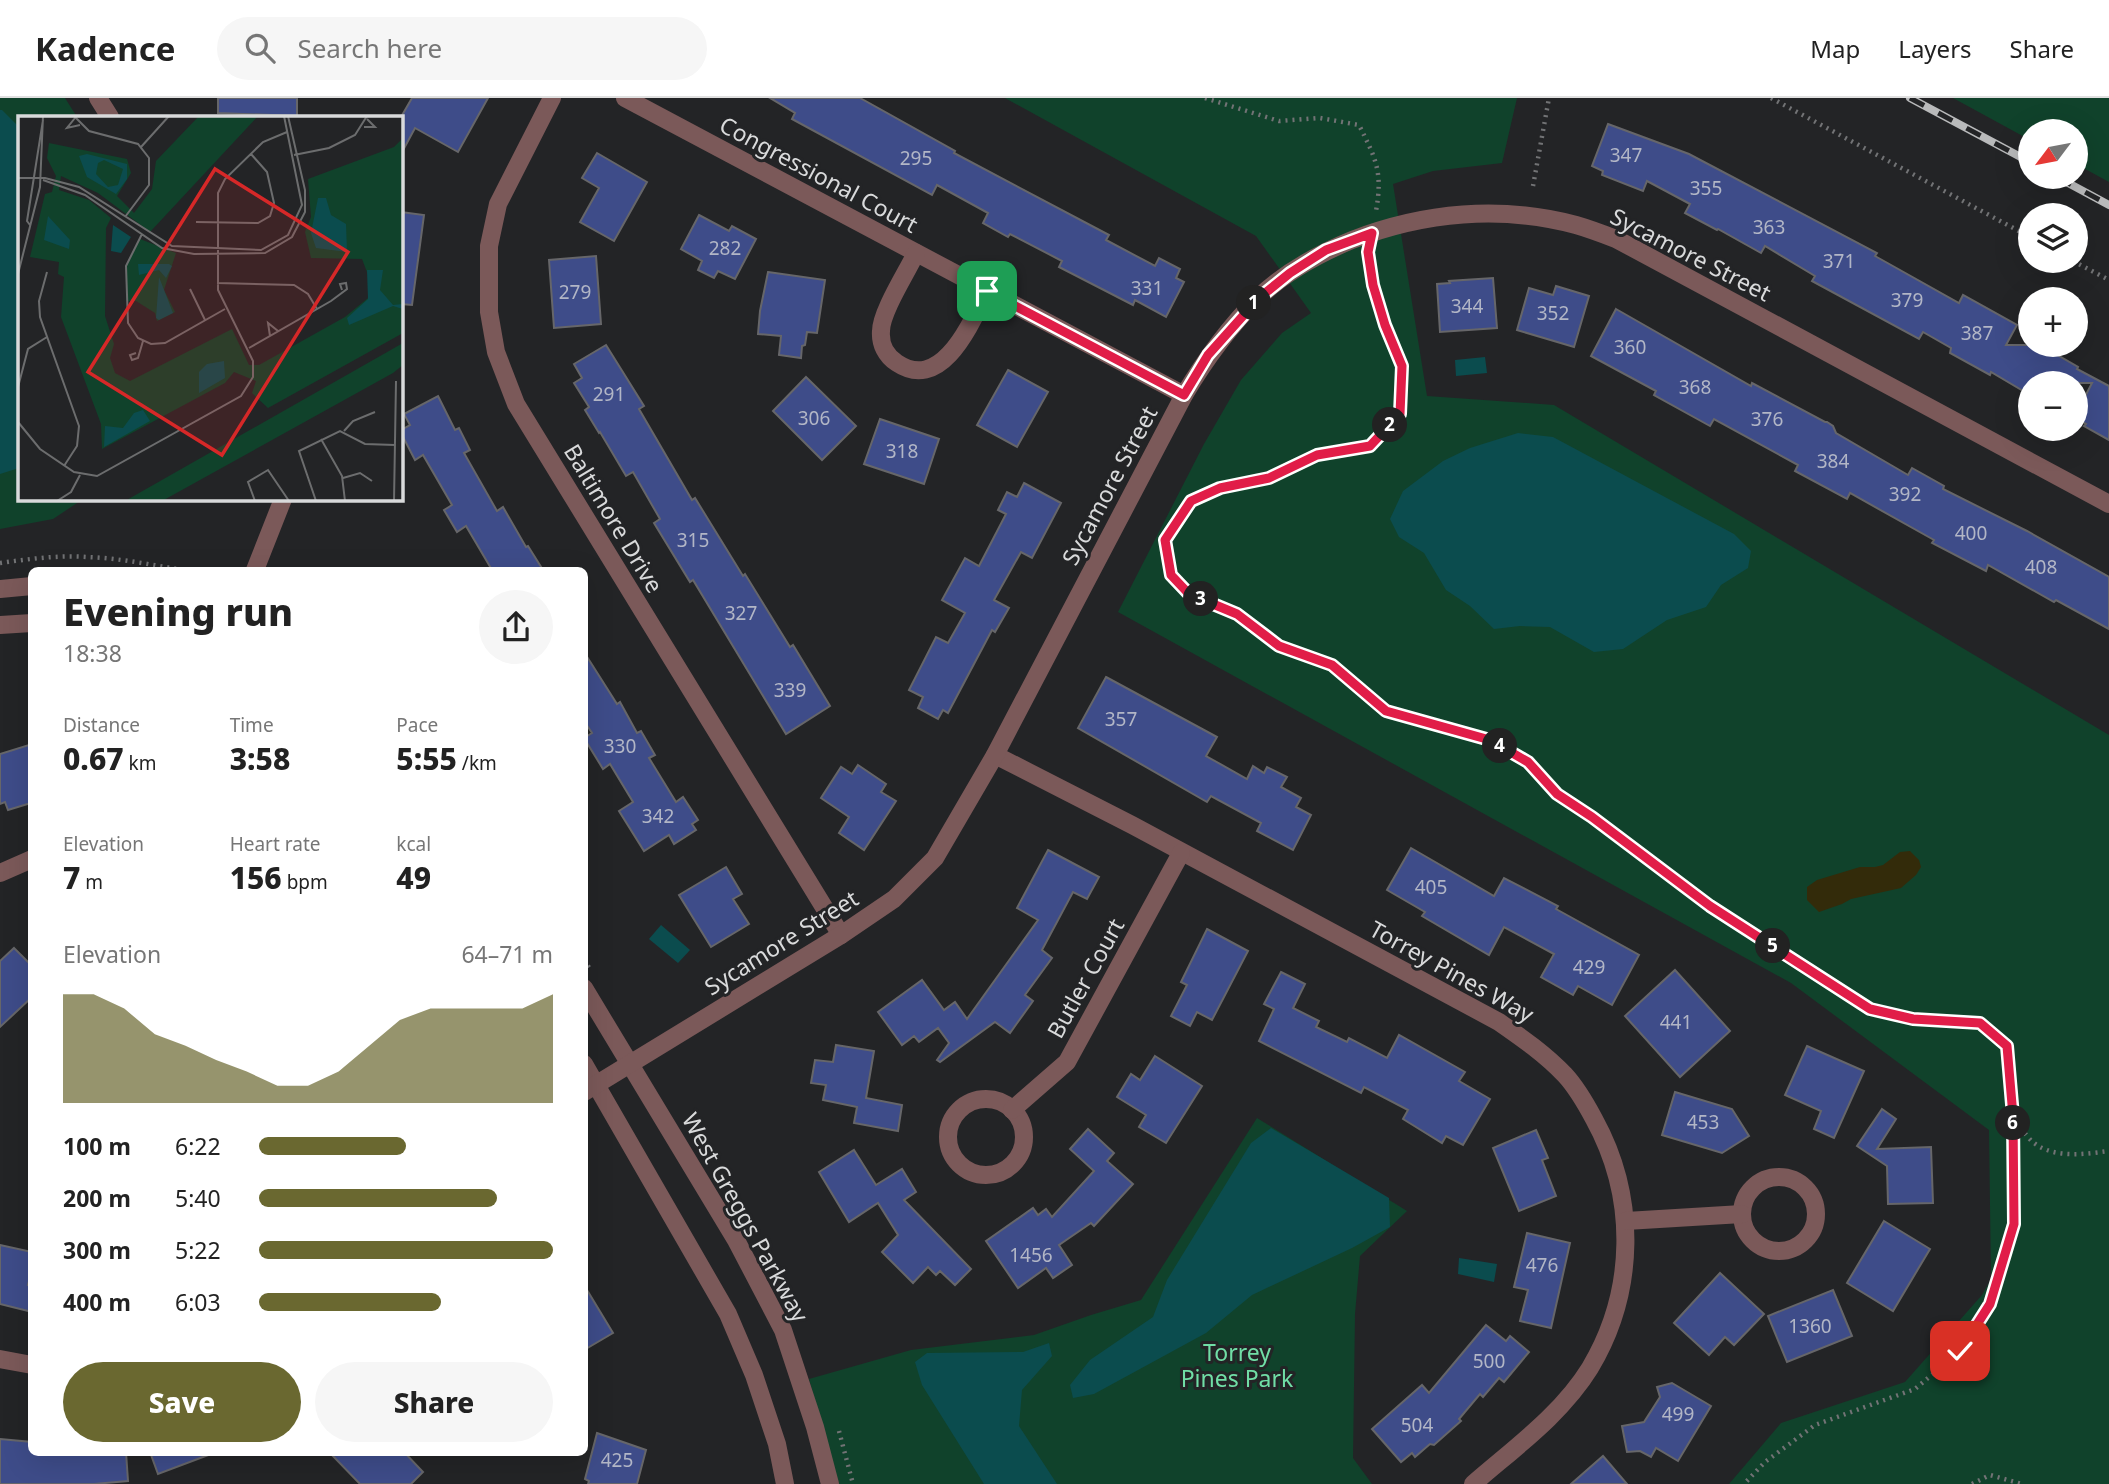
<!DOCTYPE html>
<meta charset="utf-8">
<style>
body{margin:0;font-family:"Noto Sans",sans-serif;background:#f6f6f6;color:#222;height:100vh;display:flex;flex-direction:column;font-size:26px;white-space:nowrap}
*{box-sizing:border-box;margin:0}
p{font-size:23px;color:#767676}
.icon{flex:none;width:38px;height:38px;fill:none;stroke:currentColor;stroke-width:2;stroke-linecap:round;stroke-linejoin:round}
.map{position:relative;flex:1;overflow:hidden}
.side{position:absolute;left:28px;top:469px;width:560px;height:889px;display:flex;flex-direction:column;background:#fff;border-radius:10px;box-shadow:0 7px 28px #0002}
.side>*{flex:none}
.needle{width:46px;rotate:238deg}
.tools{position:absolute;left:2018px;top:21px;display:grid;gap:14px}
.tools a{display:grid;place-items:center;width:70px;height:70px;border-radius:50%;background:#fff;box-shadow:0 7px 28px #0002;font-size:35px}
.pin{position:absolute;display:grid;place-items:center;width:60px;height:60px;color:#fff;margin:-30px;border-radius:14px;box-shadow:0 4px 10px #0006}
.km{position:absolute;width:35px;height:35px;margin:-18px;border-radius:50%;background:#222;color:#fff;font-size:19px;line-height:35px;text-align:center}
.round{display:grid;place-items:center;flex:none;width:74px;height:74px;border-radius:37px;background:#f6f6f6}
.headline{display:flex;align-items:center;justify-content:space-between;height:119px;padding:0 35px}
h1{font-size:38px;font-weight:800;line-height:52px}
.metrics{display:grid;grid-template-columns:repeat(3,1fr);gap:10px;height:119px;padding:7px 35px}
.metrics div{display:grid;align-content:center}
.metrics b{font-size:30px;font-weight:800}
.metrics small{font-size:19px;font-weight:400}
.metrics p{font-size:19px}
.chart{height:196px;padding:14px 35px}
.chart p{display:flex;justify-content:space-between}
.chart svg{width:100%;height:126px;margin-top:7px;fill:#6a6830;opacity:.7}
.action{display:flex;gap:14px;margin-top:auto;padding:14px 35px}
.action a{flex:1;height:80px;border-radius:42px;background:#6a6830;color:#fff;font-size:28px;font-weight:800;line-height:80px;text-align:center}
.action a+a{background:#f6f6f6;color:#222}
ul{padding:0 35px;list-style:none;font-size:23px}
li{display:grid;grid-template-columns:112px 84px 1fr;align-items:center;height:52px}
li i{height:18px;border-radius:9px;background:#6a6830}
header{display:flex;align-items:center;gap:42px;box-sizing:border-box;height:98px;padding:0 35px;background:#fff;border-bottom:2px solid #e0e0e0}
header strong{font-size:33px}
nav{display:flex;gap:38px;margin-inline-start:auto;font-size:24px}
.search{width:490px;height:63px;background:#f6f6f6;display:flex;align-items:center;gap:18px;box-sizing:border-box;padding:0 24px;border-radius:38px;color:#767676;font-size:26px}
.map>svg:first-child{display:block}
.green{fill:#10422b}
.sand{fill:#332b0a}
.water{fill:#0b4c4e}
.building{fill:#3e4c89;stroke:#666669;stroke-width:2}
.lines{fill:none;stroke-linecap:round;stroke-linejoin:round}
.path{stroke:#727375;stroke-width:4.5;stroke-dasharray:2 5;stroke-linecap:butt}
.minor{stroke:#7b5959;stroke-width:18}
.rail-casing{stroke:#b9babb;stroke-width:8}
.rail{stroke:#232426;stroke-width:5;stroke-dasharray:16;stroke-linecap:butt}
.route-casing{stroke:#fff;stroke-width:14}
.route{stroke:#e11d48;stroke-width:9}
.labels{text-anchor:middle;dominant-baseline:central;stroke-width:6;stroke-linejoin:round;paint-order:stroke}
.number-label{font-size:19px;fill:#b2b6c6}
.street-label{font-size:23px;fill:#d9dadb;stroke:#232426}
.park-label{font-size:23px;fill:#70dea6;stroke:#232426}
.inset-road{fill:none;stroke:#6c6d6e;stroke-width:2}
.view{fill:#d62828;fill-opacity:0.15;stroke:#d62828;stroke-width:3.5}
.inset-edge{fill:none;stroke:#d9dadb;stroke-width:3.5}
</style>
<header>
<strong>Kadence</strong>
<div class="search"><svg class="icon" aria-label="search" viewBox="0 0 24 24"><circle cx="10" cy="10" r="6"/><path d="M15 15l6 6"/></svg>Search here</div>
<nav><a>Map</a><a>Layers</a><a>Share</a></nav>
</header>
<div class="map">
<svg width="2109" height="1386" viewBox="0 0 2109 1386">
<rect width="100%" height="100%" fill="#232426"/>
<g class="green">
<polygon points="0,0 65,0 77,19 19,19 19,401 83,401 53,421 0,431"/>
<polygon points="1005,0 1517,0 1502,65 1433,73 1393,86 1427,298 1554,307 2109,637 2109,1386 1729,1386 1781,1325 1905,1284 1982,1197 1991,1181 1989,1032 1791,885 1118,514 1204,346 1241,282 1282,235 1311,215 1256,138"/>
<polygon points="1953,0 2109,0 2109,84 2076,66 2076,33 2030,33 2030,42"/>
<polygon points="1257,1020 1407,1113 1360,1158 1355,1216 1353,1360 1372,1386 839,1386 809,1281 911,1252 1034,1237 1091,1217 1141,1202"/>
</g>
<polygon class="sand" points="1910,753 1919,762 1921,769 1916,777 1901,790 1851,801 1842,806 1819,814 1807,802 1807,789 1817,782 1860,769 1875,769 1883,767 1900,754"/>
<g class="water">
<polygon points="0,12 2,12 19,29 19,370 0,376"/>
<polygon points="1485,259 1487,275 1456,278 1455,262"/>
<polygon points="1518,335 1553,339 1734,436 1751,453 1748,470 1721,487 1706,509 1667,522 1623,551 1594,554 1550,529 1520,528 1494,531 1470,508 1446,492 1424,455 1399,439 1390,421 1403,393 1443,363 1470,350"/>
<polygon points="661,827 690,852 678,865 649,841"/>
<polygon points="1271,1030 1389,1100 1390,1129 1352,1150 1252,1197 1206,1235 1094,1296 1073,1300 1070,1287 1090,1262 1153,1219 1167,1182 1251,1045"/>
<polygon points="1459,1160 1497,1166 1494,1184 1458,1176"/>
<polygon points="1049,1245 1052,1258 1022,1292 1019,1328 1057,1386 984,1386 922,1287 915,1264 927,1255 1023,1254"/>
</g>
<g class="building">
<polygon points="218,0 297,0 297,18 218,15"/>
<polygon points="412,0 488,0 458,54 415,30 401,56 401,19"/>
<polygon points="770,0 860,0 955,53 954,55 1109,137 1106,142 1155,168 1159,160 1180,171 1176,180 1184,184 1166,219 1135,202 1133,207 1059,169 1062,163 1010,136 1008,139 983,125 988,115 937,87 932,97 792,21 795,15"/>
<polygon points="1608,26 1689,56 1877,155 1875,158 1959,205 1963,197 2017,227 2006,247 2040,247 2078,269 2077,271 2109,288 2109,342 2084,328 2086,326 2076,320 2076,316 2092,285 2030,285 2030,297 1991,274 1990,277 1950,255 1951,250 1923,234 1919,241 1812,183 1815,178 1765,148 1761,155 1718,131 1717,132 1685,115 1690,106 1647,83 1643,93 1602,77 1603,73 1592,68"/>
<polygon points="597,55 647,84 614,143 580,124 599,90 582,80"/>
<polygon points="401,114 424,117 412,207 401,206"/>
<polygon points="699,117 729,133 732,128 756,141 735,181 718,173 714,180 698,172 702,163 681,151"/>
<polygon points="596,158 601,226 554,230 549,162"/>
<polygon points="768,174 825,182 817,235 807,234 805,247 802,248 801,260 779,257 781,238 758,236 760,213"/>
<polygon points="1493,180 1497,230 1440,234 1437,186 1450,185 1449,183"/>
<polygon points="1556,188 1589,198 1574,249 1517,232 1529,190 1553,197"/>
<polygon points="1616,211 1751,288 1752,285 1825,324 1827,324 1833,328 1836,335 1908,377 1912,370 1944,388 1943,391 2027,433 2109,479 2109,531 2056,502 2054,504 1988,467 1986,473 1932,445 1934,442 1850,395 1847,401 1795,373 1798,367 1714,321 1710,328 1654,297 1656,293 1591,258"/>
<polygon points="606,247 644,308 639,311 692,402 695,400 743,478 745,476 790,549 793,547 830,608 786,636 693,482 690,484 654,425 660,421 633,374 626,378 600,334 599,335 585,312 589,309 574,285 582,280 574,266"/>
<polygon points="1008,272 1048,294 1017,349 977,327"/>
<polygon points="806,279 856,328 822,362 773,313"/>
<polygon points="438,298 455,332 459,330 470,352 464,355 497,413 503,409 526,449 528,448 543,472 492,472 466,428 457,434 444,412 452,407 423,357 415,362 401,335 401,332 410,327 404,316"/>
<polygon points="880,321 939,341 924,386 864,366"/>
<polygon points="1024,385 1061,405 1032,460 1021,454 994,502 1009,510 995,534 992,532 948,615 943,612 938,621 918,610 923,599 909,592 936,539 948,545 965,515 942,502 965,460 979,468 1006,416 998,412 1007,394 1017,399"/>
<polygon points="584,554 617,606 620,604 637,635 641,633 655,657 649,660 676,704 683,699 698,722 692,726 696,732 674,746 669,737 644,753 619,713 633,704 610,666 603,671 584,640 592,635 584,623"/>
<polygon points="1106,579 1217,639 1206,658 1247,681 1253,668 1264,675 1267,669 1287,679 1281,689 1301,700 1296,709 1311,717 1293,752 1257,733 1261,725 1211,698 1207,704 1078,630"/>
<polygon points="32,646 31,705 8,712 5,704 0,706 0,656"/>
<polygon points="858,667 886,686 881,694 896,703 864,752 839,735 849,719 821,700 841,669 852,676"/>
<polygon points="1411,750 1494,798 1504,780 1558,808 1556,811 1639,857 1612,907 1578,888 1573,897 1541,879 1554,856 1504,829 1489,857 1422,818 1425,814 1387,792"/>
<polygon points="1048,752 1099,779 1087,801 1073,794 1042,852 1052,860 1025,897 1033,903 1010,935 995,924 940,964 937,962 949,945 938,930 919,944 914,938 902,947 878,914 922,882 944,912 955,904 967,921 1038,822 1017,810"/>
<polygon points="726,769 742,796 733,801 749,826 711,849 679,797"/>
<polygon points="1207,831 1248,853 1212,922 1197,914 1190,928 1171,918 1187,887 1181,884"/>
<polygon points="14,850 32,868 32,899 0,929 0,863"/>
<polygon points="1675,872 1730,933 1680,979 1625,918"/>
<polygon points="1281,874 1305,886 1293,910 1319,923 1316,929 1347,944 1349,940 1387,960 1399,937 1465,974 1459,983 1490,1001 1463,1047 1446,1038 1442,1045 1403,1021 1408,1012 1364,989 1361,995 1259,943 1274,911 1264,906"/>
<polygon points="836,947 874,953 866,1000 902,1007 898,1033 854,1025 857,1009 823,1002 826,987 811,985 815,962 833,964"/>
<polygon points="1807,948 1864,973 1834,1040 1814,1031 1821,1013 1785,997"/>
<polygon points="1155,958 1202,988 1166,1045 1139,1029 1146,1017 1117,999 1131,976 1140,982"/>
<polygon points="1675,994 1732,1011 1749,1038 1722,1055 1662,1037"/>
<polygon points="1882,1011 1896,1021 1877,1051 1931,1049 1933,1105 1888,1106 1887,1068 1857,1048"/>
<polygon points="1088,1031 1114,1055 1107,1063 1133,1086 1094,1128 1091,1125 1059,1147 1072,1167 1053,1180 1046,1170 1018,1190 986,1143 1033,1110 1038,1117 1046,1111 1052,1119 1094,1073 1070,1051"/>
<polygon points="1536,1032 1548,1060 1542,1062 1556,1098 1519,1113 1493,1050"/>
<polygon points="854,1052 876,1087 902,1071 916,1094 904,1102 971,1171 955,1187 940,1173 936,1177 928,1169 913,1185 882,1154 898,1137 878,1105 849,1124 819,1074"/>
<polygon points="1884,1123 1930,1151 1893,1213 1847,1185"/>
<polygon points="1527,1135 1570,1145 1551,1230 1520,1223 1528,1192 1514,1189"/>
<polygon points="0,1147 32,1154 32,1171 28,1187 32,1188 32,1214 0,1206"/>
<polygon points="1720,1175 1764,1216 1734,1247 1725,1239 1709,1257 1674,1225"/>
<polygon points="584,1187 613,1235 584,1252"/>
<polygon points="1833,1192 1852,1238 1787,1264 1768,1218"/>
<polygon points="1486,1227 1506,1243 1510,1238 1529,1254 1504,1284 1499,1280 1483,1299 1480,1296 1459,1321 1461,1323 1434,1347 1430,1346 1415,1359 1412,1355 1401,1364 1372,1331 1422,1287 1429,1295"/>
<polygon points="1672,1285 1711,1308 1678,1363 1656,1350 1651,1359 1640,1353 1627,1354 1622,1328 1644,1324 1660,1299 1657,1289"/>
<polygon points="597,1335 646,1352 637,1386 588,1386 589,1383 585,1381"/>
<polygon points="0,1341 32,1344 32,1354 126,1354 128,1383 94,1386 0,1386"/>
<polygon points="150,1354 211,1354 211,1356 158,1376"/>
<polygon points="329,1354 404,1354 423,1374 411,1386 360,1386"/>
<polygon points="1603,1358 1627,1386 1571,1386"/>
</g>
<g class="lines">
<g class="path">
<path d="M1205,0l74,23 41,-3 39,7c17,34 24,47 17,86"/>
<polyline points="1771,0 2030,139"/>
<polyline points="1533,88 1549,0"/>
<polyline points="1369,156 1372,187 1385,227 1402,268 1400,316 1370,348 1317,357 1269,380 1220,390 1191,403 1165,442 1171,477 1189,497 1237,516 1279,548 1332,567 1386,613 1490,642 1528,664 1557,696 1592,719 1710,808 1870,911 1913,921 1980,925 2007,949 2013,1018 2014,1126 1990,1206 1960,1253 1915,1291 1815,1327 1765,1364 1744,1386"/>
<polyline points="2073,163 2109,182"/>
<path d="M0,465c29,-4 58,-8 87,-6 32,1 65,8 96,13"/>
<polyline points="584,862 590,871"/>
<path d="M2013,1018c6,8 13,21 21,27 21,16 51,11 75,8"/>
<polyline points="839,1333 853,1386"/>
<polyline points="1972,1386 1990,1377 2022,1386"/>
</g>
<g class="minor">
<polyline points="98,0 110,19"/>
<polyline points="552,0 498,106 489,148 489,214 496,254 516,306 841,837"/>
<polyline points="625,0 1184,297"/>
<path d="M916,155c-9,19 -35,59 -35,78 -1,13 5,25 16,32 45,30 74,-40 90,-72"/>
<polyline points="255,472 283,401"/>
<polyline points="0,491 32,488"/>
<polyline points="0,527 32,525"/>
<path d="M995,657l137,70 367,197c23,16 46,32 66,53 12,13 21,29 29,44 43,78 42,172 -4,249 -29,47 -77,81 -117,116"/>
<polyline points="0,775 32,761"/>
<polyline points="584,890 736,1142 783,1232 815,1329 830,1386"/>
<polyline points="584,966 728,1216 754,1277 777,1346 785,1386"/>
<path d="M584,994l257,-157 53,-36 41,-41 60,-103 189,-360c21,-35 45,-68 74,-97 26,-25 60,-44 94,-58 72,-28 149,-35 224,-15 14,4 27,9 40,14l493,265"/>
<circle cx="986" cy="1039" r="38"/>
<polyline points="1012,1012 1067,964 1181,755"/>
<circle cx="1779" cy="1116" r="37"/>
<polyline points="1626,1123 1742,1116"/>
<polyline points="0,1261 32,1267"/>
</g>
<defs>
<g id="rail">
<polyline points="1910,0 2030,64"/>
<polyline points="2057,79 2109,107"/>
</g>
</defs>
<use href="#rail" class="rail-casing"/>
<use href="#rail" class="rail"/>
</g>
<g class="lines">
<defs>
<polyline id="route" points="987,193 1184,297 1208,257 1259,200 1290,175 1326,152 1372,135 1368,154 1373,187 1385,227 1402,268 1400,316 1370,348 1317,357 1269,380 1220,390 1191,403 1165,442 1171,477 1189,496 1237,516 1279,548 1332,567 1386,613 1490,642 1528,664 1557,696 1592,719 1710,808 1870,911 1913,921 1980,925 2007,948 2013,1018 2014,1126 1990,1206 1960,1253"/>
</defs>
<use href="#route" class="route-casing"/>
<use href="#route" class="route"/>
</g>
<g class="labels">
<g class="number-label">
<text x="1626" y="57">347</text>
<text x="916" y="60">295</text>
<text x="1706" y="90">355</text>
<text x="1769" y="129">363</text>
<text x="725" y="150">282</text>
<text x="1839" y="163">371</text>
<text x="1147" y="190">331</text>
<text x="575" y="194">279</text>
<text x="1907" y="202">379</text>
<text x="1467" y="208">344</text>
<text x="1553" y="215">352</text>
<text x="1977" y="235">387</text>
<text x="1630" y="249">360</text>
<text x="1695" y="289">368</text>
<text x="609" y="296">291</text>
<text x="814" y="320">306</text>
<text x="1767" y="321">376</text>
<text x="902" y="353">318</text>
<text x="1833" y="363">384</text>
<text x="1905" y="396">392</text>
<text x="1971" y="435">400</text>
<text x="693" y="442">315</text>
<text x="2041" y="469">408</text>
<text x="741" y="515">327</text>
<text x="790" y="592">339</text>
<text x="1121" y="621">357</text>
<text x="620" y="648">330</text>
<text x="658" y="718">342</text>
<text x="1431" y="789">405</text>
<text x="1589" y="869">429</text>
<text x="1676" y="924">441</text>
<text x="1703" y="1024">453</text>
<text x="1031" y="1157">1456</text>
<text x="1542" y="1167">476</text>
<text x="1810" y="1228">1360</text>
<text x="1489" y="1263">500</text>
<text x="1678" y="1316">499</text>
<text x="1417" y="1327">504</text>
<text x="617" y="1362">425</text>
</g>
<g class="street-label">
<text transform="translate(819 76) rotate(28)">Congressional Court</text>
<text transform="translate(1691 156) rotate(27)">Sycamore Street</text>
<text transform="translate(1109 387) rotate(-62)">Sycamore Street</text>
<text transform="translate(614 420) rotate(59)">Baltimore Drive</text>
<text transform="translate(781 844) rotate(-32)">Sycamore Street</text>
<text transform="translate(1452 873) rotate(29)">Torrey Pines Way</text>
<text transform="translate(1085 880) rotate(-61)">Butler Court</text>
<text transform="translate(746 1119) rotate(61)">West Greggs Parkway</text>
</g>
<g class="park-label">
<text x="1237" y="1254">Torrey<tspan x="1237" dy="26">Pines Park</tspan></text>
</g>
</g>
<g transform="translate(18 18)">
<rect width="385" height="385" fill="#232426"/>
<path d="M181,0h59l-108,116 -52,-39 -37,-17 -2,14 30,10 22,18 -5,10 -1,88 9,28 -4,14 5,15 15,8 102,-52 17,36h10l86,-48 23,-19 2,-18 -8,-21 -51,-1 -6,-26 6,-15 -3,-38 86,-32 9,-9v195l-135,75 -16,-15 4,-12 -22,-9 -9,11 -123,66 -1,-25 -40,-107 3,-40 -6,-3 1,-12 -29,-5 15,-63 7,-2 4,-16 -9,-18 2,-15 78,16 4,14 -14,23 17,17 18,-24 4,-28zM122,123l36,14 -12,37 11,22 -18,9 -2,-8 -19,-12h-10l1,-37zM385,227v22l-10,8 -231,128h-37z" fill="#10422b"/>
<path d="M69,38l40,10v15l-11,15 -29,-17 -8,-21zM86,44l19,9 -5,16 -10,2 -12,-13 2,-11zM300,82h8l5,17 15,9 1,28 -31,-4 -5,-15zM30,100l22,24 -1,9 -25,-9zM95,109l18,12 -10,16 -10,-2zM120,148h31l3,2 -6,12 -7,-8 -20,5zM349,154h16l-3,20 13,15 10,-1v5l-10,-3 -44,19 -2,-7 21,-19zM141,161l14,36 -14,7 -3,-2zM206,245l1,17 -26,15v-21l8,-8zM125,294l7,11 -46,26 1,-21 18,2 11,-15z" fill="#0b4c4e" fill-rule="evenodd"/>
<path class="inset-road" d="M56,0l15,15 49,13 11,14v27l-24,32M57,2l-8,10 13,-3M346,11h11l-8,-8M123,31l28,-31M276,39l35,-7 26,-13 12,-19M0,62h27l34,9 93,59 89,4 27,-15 14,-30 -18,-89M25,64l42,15 77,53 32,6 71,-1 27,-16 13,-25v-22l-17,-74M178,106l62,1 12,-7 4,-13 -7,-31 -16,-18M12,109l-3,-4 16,-101M124,118l-16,32 2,57 10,15 13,6 14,-1 60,-34M29,156l-8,29 1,16 39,109 -2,20 -13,20M0,158l22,-87 3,-71M199,167l77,2 14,9 9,15M172,173l15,31M252,220l-2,-13 10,8M231,232l82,-47 16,-12 -1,-6 -6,1 2,6M118,237l-6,2 2,5 6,-2 5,-17M0,271l10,-38 19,-12M0,306l22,27 34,23 23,4 144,-80 12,-19v-16l-35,-71v-97l7,-14 38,-37 24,-10M326,315l9,-10 22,-9M303,323l21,37 3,25M325,362l17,-5 12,8M39,385l14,-9 9,-17M237,385l-7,-19 20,-12 21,31M298,385l-17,-50 41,-20 25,13 30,1M376,385l2,-120"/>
<path class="view" d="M197,53l133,83 -126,203 -134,-83z"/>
<rect width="385" height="385" class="inset-edge"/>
</g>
</svg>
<div class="tools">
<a><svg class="needle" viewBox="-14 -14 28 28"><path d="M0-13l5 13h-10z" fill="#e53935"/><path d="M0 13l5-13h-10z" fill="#767676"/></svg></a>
<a><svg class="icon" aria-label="layers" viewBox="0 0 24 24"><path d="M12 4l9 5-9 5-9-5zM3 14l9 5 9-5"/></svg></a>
<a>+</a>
<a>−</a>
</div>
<div class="pin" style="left:987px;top:193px;background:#1e9e55"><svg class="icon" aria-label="arrive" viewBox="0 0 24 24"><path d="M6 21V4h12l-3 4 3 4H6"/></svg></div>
<div class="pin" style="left:1960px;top:1253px;background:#d93025"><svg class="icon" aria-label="check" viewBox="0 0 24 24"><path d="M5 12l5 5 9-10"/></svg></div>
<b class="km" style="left:1254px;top:205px">1</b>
<b class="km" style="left:1390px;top:327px">2</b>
<b class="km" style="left:1201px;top:501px">3</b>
<b class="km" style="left:1500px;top:648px">4</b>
<b class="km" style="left:1773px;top:848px">5</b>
<b class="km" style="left:2013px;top:1025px">6</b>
<section class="side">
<div class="headline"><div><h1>Evening run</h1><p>18:38</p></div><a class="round"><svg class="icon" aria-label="share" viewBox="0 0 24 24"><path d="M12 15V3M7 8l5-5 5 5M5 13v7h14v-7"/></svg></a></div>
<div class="metrics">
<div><p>Distance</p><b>0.67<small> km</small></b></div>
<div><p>Time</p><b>3:58</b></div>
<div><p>Pace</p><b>5:55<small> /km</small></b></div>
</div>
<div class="metrics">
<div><p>Elevation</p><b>7<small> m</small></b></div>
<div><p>Heart rate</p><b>156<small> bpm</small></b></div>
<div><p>kcal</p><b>49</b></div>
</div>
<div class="chart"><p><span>Elevation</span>64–71 m</p>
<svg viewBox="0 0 160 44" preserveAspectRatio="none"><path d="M0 44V6L10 6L20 11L30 20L40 24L50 29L60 33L70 38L80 38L90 33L100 24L110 15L120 11L130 11L140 11L150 11L160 6V44z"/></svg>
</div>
<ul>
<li><b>100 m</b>6:22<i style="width:50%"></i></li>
<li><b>200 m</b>5:40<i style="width:81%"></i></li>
<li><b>300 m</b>5:22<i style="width:100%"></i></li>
<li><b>400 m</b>6:03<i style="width:62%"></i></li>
</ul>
<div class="action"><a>Save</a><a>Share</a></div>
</section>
</div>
